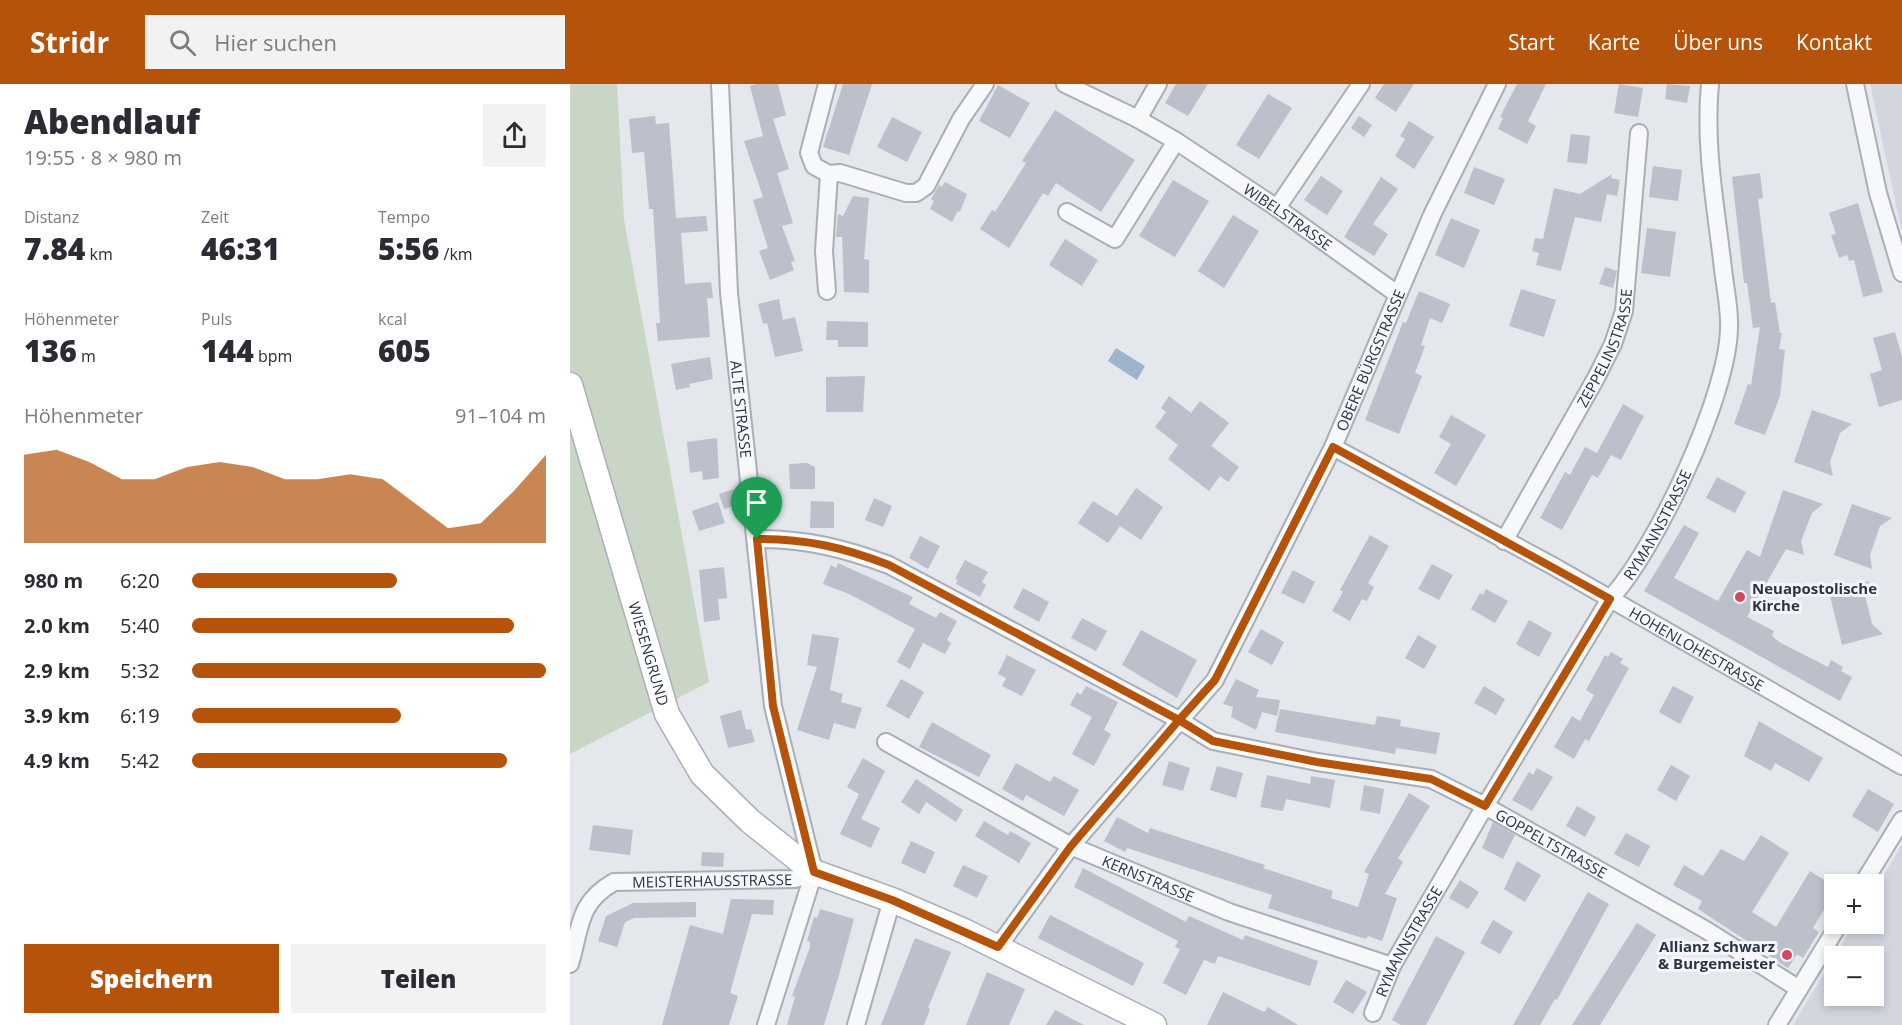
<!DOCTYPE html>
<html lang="de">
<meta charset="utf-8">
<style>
body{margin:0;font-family:"Open Sans",sans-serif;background:#f2f2f3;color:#2b2b33;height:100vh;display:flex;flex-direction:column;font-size:22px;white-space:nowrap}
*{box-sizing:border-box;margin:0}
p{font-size:20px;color:#7c7c81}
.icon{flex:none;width:33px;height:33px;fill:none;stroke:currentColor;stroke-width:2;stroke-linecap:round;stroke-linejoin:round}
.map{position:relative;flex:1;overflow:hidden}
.details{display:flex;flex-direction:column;background:#fff;width:570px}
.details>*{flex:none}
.buttons{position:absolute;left:1254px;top:790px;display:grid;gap:12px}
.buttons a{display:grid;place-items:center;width:60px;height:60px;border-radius:0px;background:#fff;box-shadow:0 3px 9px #0003;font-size:30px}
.pin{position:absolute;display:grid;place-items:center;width:51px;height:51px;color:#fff;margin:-62px -26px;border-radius:50% 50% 50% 0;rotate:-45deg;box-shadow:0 0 6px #0007}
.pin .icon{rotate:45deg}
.round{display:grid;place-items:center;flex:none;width:63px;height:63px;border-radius:0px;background:#f2f2f3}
.summary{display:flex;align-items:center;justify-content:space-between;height:102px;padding:0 24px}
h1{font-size:33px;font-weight:800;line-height:45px}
.metrics{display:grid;grid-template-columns:repeat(3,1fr);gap:9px;height:102px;padding:6px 24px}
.metrics div{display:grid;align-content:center}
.metrics b{font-size:30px;font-weight:800}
.metrics small{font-size:16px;font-weight:400}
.metrics p{font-size:16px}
.chart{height:168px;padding:12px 24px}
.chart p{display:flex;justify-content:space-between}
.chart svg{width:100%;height:108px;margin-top:6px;fill:#b45309;opacity:.7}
.cta{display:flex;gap:12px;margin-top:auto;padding:12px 24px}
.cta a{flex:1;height:69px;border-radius:0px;background:#b45309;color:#fff;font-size:24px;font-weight:800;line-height:69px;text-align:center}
.cta a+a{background:#f2f2f3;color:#2b2b33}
ul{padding:0 24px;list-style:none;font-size:20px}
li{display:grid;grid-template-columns:96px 72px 1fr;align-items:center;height:45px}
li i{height:15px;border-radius:8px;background:#b45309}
header{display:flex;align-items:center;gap:36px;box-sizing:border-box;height:84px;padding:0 30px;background:#b45309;color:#fff}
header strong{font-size:28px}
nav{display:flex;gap:33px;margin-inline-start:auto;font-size:21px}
.search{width:420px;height:54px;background:#f2f2f3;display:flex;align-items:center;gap:15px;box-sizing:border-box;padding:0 21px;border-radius:0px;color:#7c7c81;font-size:22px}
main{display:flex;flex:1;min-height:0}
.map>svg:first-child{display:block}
.built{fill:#d2d6de;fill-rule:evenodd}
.green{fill:#c9d6c5}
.water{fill:#9fb4cc}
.building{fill:#bbc0ca}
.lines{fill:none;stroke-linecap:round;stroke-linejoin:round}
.street-casing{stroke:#a9aeb7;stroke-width:20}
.secondary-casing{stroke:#a9aeb7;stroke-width:27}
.street{stroke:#f7f8fa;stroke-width:16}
.secondary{stroke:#fff;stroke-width:24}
.route-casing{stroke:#fff;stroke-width:12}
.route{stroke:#b45309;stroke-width:8}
.poi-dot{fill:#d1495b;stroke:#f4f6f9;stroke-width:2}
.labels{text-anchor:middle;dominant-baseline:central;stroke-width:6;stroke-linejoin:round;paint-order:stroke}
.street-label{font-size:15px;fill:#2b3445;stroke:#f4f6f9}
.poi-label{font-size:15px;font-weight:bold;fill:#2b3445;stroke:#f4f6f9;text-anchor:start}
</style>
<header>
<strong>Stridr</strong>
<div class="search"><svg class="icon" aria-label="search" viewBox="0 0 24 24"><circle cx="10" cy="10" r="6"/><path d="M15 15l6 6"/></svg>Hier suchen</div>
<nav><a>Start</a><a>Karte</a><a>Über uns</a><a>Kontakt</a></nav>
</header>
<main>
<section class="details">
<div class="summary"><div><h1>Abendlauf</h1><p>19:55 · 8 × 980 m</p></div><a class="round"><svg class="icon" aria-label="share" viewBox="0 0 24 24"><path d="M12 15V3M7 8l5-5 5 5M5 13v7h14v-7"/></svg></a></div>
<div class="metrics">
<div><p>Distanz</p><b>7.84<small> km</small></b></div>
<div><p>Zeit</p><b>46:31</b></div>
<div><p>Tempo</p><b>5:56<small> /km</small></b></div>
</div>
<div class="metrics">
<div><p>Höhenmeter</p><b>136<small> m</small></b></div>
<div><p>Puls</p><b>144<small> bpm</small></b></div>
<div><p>kcal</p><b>605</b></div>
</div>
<div class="chart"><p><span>Höhenmeter</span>91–104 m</p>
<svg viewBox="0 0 160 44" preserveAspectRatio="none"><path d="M0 44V8L10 6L20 11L30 18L40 18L50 13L60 11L70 13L80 18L90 18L100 16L110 18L120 28L130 38L140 36L150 23L160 8V44z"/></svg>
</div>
<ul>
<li><b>980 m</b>6:20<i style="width:58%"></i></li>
<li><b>2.0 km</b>5:40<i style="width:91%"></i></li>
<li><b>2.9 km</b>5:32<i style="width:100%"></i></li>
<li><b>3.9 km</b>6:19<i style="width:59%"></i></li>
<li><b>4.9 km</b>5:42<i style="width:89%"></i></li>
</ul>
<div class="cta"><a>Speichern</a><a>Teilen</a></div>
</section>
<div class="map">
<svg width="1332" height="941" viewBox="0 0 1332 941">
<rect width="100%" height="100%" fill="#e4e7ec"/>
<g class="built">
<polygon points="1300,0 1332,0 1332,147 1325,116"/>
<path d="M1332,760v181h-109l61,-101h20v-32zM1264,873h40v39h-40z"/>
</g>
<polygon class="green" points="0,0 47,0 54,136 139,598 0,670"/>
<polygon class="water" points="546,264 575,282 567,296 538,277"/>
<g class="building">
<polygon points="187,0 208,0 216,31 203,35 219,85 207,89 223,139 212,142 225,177 221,178 224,186 200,196 189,167 198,164 183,116 193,113 174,57 193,52 180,2"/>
<polygon points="273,0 302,0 279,71 253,63"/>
<polygon points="606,0 638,0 618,32 595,19"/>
<polygon points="814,0 844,0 826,28 805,14"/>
<polygon points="947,0 976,0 958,37 966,42 957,60 928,45 933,34 930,33"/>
<polygon points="1049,0 1073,4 1068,33 1044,29"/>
<polygon points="1097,0 1120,2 1117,19 1095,15"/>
<polygon points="428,1 460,19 440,54 409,37"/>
<polygon points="698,10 722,24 689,75 666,61"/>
<polygon points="485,26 565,76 531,128 486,99 478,112 473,109 439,164 410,145 422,126 425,128 456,79 452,77"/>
<polygon points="85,32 86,40 99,39 106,134 136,132 138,147 111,149 115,200 141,198 143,214 137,214 140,253 88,257 86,239 90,239 83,125 79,125 74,68 62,69 59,35"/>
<polygon points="789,32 802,41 794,53 781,44"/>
<polygon points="322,33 352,48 337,78 307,63"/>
<polygon points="839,37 864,53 844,85 825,72 835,55 830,52"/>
<polygon points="1001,50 1020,52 1017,80 997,78"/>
<polygon points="1083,82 1112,86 1108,117 1079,113"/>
<polygon points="904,83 935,95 924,121 894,109"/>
<polygon points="1190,89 1193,114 1188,115 1201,219 1205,218 1210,249 1212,249 1209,265 1215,266 1210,312 1195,351 1164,340 1178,300 1181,301 1190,243 1183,244 1177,199 1174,199 1162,93"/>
<polygon points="1042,90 1041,94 1050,96 1047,112 1037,110 1031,138 1005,133 991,187 966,181 969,169 962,167 965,154 973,155 984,104 1010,110"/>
<polygon points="751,92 773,107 757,131 734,116"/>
<polygon points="811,93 828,105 803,140 818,150 804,172 774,153"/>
<polygon points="603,96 639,117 605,173 569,152"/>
<polygon points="375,98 397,110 390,128 388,127 382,138 360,125 364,117 361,115 369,101 372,103"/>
<polygon points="283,112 299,114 294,175 299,176 299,209 274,208 272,153 266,153 268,130 273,132"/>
<polygon points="1288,119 1313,208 1293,213 1284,176 1279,177 1277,171 1269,174 1261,151 1266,150 1259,129"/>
<polygon points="663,131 689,147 654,204 628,187"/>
<polygon points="881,134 910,146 894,184 865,171"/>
<polygon points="1077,144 1106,148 1100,193 1071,189"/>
<polygon points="495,155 528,176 512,202 479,181"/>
<polygon points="1035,183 1047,187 1043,204 1029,200"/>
<polygon points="951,205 986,216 974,253 939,242"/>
<polygon points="849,207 880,220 872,239 860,234 851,261 855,262 845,289 852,292 829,350 795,336 833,238 836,239"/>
<polygon points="209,215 213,236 225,233 233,267 205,273 197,239 193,240 188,220"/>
<polygon points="257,237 298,238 298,263 268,263 268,256 256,256"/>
<polygon points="1325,248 1332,273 1332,316 1309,323 1300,290 1312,286 1303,254"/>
<polygon points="140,273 143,295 119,300 120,303 106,306 101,280"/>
<polygon points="295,292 293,328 256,328 256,293"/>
<polygon points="599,312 621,329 630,317 659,339 641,362 669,383 658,398 650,392 639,407 598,375 608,361 585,343 596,328 591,324"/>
<polygon points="1053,320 1074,332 1051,376 1041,371 1028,394 1022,391 992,446 970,434 995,388 1000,391 1015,363 1027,369"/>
<polygon points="1242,326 1282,340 1270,349 1260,378 1263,392 1224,378"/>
<polygon points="881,331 916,351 886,402 864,389 881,360 869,353"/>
<polygon points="147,354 149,394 133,396 132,387 120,389 117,358"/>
<polygon points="237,379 245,383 245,405 220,405 219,380"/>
<polygon points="1147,393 1176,408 1165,429 1136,414"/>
<polygon points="566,404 593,423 571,456 550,442 538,459 508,439 523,417 547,432"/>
<polygon points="164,405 169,420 154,425 149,410"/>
<polygon points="1213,406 1253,420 1242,429 1231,457 1234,471 1216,465 1177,533 1204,547 1202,552 1209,558 1258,583 1261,576 1273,583 1271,587 1282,593 1270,617 1074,507 1114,441 1129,449 1104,494 1148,517 1177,466 1190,473"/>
<polygon points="304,414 322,422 313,443 295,436"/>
<polygon points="241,417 264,418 264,444 240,444"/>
<polygon points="148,418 155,439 129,447 122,427"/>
<polygon points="1282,420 1322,434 1310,442 1300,471 1302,485 1264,471"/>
<polygon points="800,451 819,462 798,499 804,503 797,517 792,515 780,537 762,527 773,508 770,506"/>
<polygon points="350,452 370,462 358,485 339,474"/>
<polygon points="395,476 418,488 412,498 416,501 410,513 386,500 388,496 385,495"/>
<polygon points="268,479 343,513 339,520 366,534 370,528 387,537 377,556 381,559 375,570 353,559 340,585 327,578 345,545 279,510 253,500 261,481 266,484"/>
<polygon points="862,480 883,491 869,516 848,505"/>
<polygon points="154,483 157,514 148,515 150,536 134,538 129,486"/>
<polygon points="723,486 745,498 734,520 711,509"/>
<polygon points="1299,497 1295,511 1302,540 1313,550 1272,561 1259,508"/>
<polygon points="453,504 479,518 469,538 443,524"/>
<polygon points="916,505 938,517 925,539 901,525 910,509 913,511"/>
<polygon points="512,534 537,547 526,567 501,554"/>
<polygon points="959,536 982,549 969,573 946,560"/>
<polygon points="691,545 714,558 702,581 678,568"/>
<polygon points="571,546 627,576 607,614 552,581"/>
<polygon points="242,550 269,554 260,606 273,610 271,618 292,624 285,645 264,639 259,656 227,646 247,583 237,581"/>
<polygon points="848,551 867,562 854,585 835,574"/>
<polygon points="1041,568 1053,575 1050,579 1059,584 1019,657 1015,655 1004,675 984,663 1002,632 1010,637 1024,611 1016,606 1035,571 1038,573"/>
<polygon points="437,571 466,586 452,612 432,602 436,594 428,590"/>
<polygon points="331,595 354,608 339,635 316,622"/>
<polygon points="666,595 689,606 686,613 710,616 707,632 692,628 686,646 661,633 663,623 653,620"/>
<polygon points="516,602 548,618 534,646 541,650 524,682 502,670 522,633 500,621 507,608 511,611"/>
<polygon points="914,602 935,615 926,631 904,619"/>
<polygon points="1103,602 1124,613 1110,640 1089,628"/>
<polygon points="710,625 805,641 807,632 831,636 830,642 870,649 866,670 826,664 825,670 705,648"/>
<polygon points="171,626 176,646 181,645 185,658 158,664 150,632"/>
<polygon points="1189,637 1253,674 1239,698 1205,679 1201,687 1174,672"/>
<polygon points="362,638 421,671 409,693 349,663"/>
<polygon points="293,674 315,687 291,735 310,744 301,764 270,750 289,710 277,703"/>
<polygon points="599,677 620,684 613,707 592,701"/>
<polygon points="446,679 480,698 484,692 509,706 494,732 456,711 453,717 432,705"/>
<polygon points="1101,681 1120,692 1106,717 1087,706"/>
<polygon points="647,682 673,689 666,714 640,706"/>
<polygon points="967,684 983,693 962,727 942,716 959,688 963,691"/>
<polygon points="697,691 740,700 741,692 765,696 760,724 716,715 713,727 690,723"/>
<polygon points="346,695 393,726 386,738 356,718 349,730 331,718"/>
<polygon points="794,701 814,705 810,730 790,726"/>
<polygon points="1298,705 1324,720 1308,748 1282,732"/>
<polygon points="839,709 860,722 828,774 833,778 815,810 827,814 812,857 798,852 796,855 698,824 702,811 557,764 555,768 534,757 547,733 578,749 580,744 695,781 693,784 763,807 761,814 788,823 799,790 794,788"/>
<polygon points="1007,722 1026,733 1015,753 996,742"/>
<polygon points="414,737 438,751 440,747 461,759 449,779 405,752"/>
<polygon points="923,738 945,751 933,775 912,764"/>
<polygon points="23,741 63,746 60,771 19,766"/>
<polygon points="1056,749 1080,762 1069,783 1044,770"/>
<polygon points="1191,751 1219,769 1182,828 1206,843 1240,787 1264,802 1264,809 1243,844 1249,848 1233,874 1227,870 1218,884 1128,825 1132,817 1103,801 1114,781 1133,792 1151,765 1174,777"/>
<polygon points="341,757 365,768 355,790 331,779"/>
<polygon points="132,768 154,769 153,783 131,782"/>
<polygon points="947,777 971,791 955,818 934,805"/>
<polygon points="393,781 418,792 407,814 383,802"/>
<polygon points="513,784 616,838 619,832 673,856 675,851 748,877 740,902 648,872 645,880 634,876 616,911 593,899 610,865 605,863 608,857 504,803"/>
<polygon points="890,796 909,808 898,825 879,814"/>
<polygon points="1018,808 1039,820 987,916 985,915 970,941 943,941"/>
<polygon points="161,815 204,816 203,831 182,830 160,909 168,912 159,941 92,941 120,841 153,850"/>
<polygon points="126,818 126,833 64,834 55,838 47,863 28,857 36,832 63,819"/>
<polygon points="250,825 284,835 269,891 254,941 217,941 225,913 222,912 240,863 240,858 237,857 244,833 247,834"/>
<polygon points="480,831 574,879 563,902 468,854"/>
<polygon points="923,836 943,848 930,870 910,859"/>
<polygon points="1067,839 1086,851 1030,941 1002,941"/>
<polygon points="866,852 895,868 856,941 831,941 822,936"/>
<polygon points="345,854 381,868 358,924 360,925 354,941 311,941"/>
<polygon points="417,888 455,905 439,941 396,941"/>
<polygon points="776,896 797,908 783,930 763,918"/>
<polygon points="653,908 694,928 698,923 728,941 637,941"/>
<polygon points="485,926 514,941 476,941"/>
</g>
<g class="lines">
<defs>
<g id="street">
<path id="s1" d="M150,0l9,209 44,413 41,166"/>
<polyline points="257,0 239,69 244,82 259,90"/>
<path id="s2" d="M495,0l73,35 38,22 101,67 120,86"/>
<polyline points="1285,0 1308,109 1332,189"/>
<polyline points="568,35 588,0"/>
<polyline points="259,90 270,89 336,109 346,109 356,102 391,35 415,0"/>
<polyline points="707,124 791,0"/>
<polyline points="497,128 545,155 606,57"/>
<polyline points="257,207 254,167 259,90"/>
<path id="s3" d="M763,363l220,119 349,200"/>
<path id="s4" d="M187,455c49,0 86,9 132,26l290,155 34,21 104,21 114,17 54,27 221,124 93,59"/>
<path id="s5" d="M934,457l92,-163 17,-34 11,-33 15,-178"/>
<path id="s6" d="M316,658l185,104 158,66 163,54"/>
<polyline points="1292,801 1332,736"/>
<path id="s7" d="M428,863l73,-101 144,-166 118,-233 100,-234 64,-129"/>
<path id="s8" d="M0,880c11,-36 7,-61 44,-82l181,-3 19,-7"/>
<path id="s9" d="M803,929l19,-47 93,-160 125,-207c46,-50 118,-203 119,-271 1,-19 -4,-40 -6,-59 -7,-62 -19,-122 -13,-185"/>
<polyline points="196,941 244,788"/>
<polyline points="286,941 322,816"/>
<polyline points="1207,941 1269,840"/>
</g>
<g id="secondary">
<path id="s10" d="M0,301l97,329 35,60 48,47 64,51 78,28 72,31 190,94"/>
</g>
</defs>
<use href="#street" class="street-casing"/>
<use href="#secondary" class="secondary-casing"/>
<use href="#street" class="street"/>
<use href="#secondary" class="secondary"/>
</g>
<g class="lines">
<defs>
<path id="route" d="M187,455l16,167 41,166 78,28 106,47 73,-101 108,-126 34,21 104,21 114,17 54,27 125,-207 -277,-152 -118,233 -36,40 -290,-155c-47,-18 -82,-26 -132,-26"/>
</defs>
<use href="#route" class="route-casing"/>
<use href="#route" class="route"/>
</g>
<g class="poi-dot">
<circle cx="1170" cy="513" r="6"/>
<circle cx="1217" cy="871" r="6"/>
</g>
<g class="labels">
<g class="street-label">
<text stroke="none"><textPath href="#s2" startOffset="260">WIBELSTRASSE</textPath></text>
<text stroke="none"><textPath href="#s5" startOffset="219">ZEPPELINSTRASSE</textPath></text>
<text stroke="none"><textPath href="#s7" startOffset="700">OBERE BÜRGSTRASSE</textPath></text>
<text stroke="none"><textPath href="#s1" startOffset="326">ALTE STRASSE</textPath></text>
<text stroke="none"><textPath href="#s9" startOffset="566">RYMANNSTRASSE</textPath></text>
<text stroke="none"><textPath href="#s3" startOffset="416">HOHENLOHESTRASSE</textPath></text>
<text stroke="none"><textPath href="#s10" startOffset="280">WIESENGRUND</textPath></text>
<text stroke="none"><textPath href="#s4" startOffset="862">GOPPELTSTRASSE</textPath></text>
<text stroke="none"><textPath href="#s6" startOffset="296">KERNSTRASSE</textPath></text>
<text stroke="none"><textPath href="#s8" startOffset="195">MEISTERHAUSSTRASSE</textPath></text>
<text stroke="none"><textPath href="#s9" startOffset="80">RYMANNSTRASSE</textPath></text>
</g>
<g class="poi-label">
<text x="1182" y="504">Neuapostolische<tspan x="1182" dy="17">Kirche</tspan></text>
<text x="1205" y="862" text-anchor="end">Allianz Schwarz<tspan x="1205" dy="17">&amp; Burgemeister</tspan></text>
</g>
</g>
</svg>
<div class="buttons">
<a>+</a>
<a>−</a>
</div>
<div class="pin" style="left:187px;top:455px;background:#1e9e55"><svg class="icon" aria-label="arrive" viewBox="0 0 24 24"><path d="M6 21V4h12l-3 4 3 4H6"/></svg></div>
</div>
</main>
